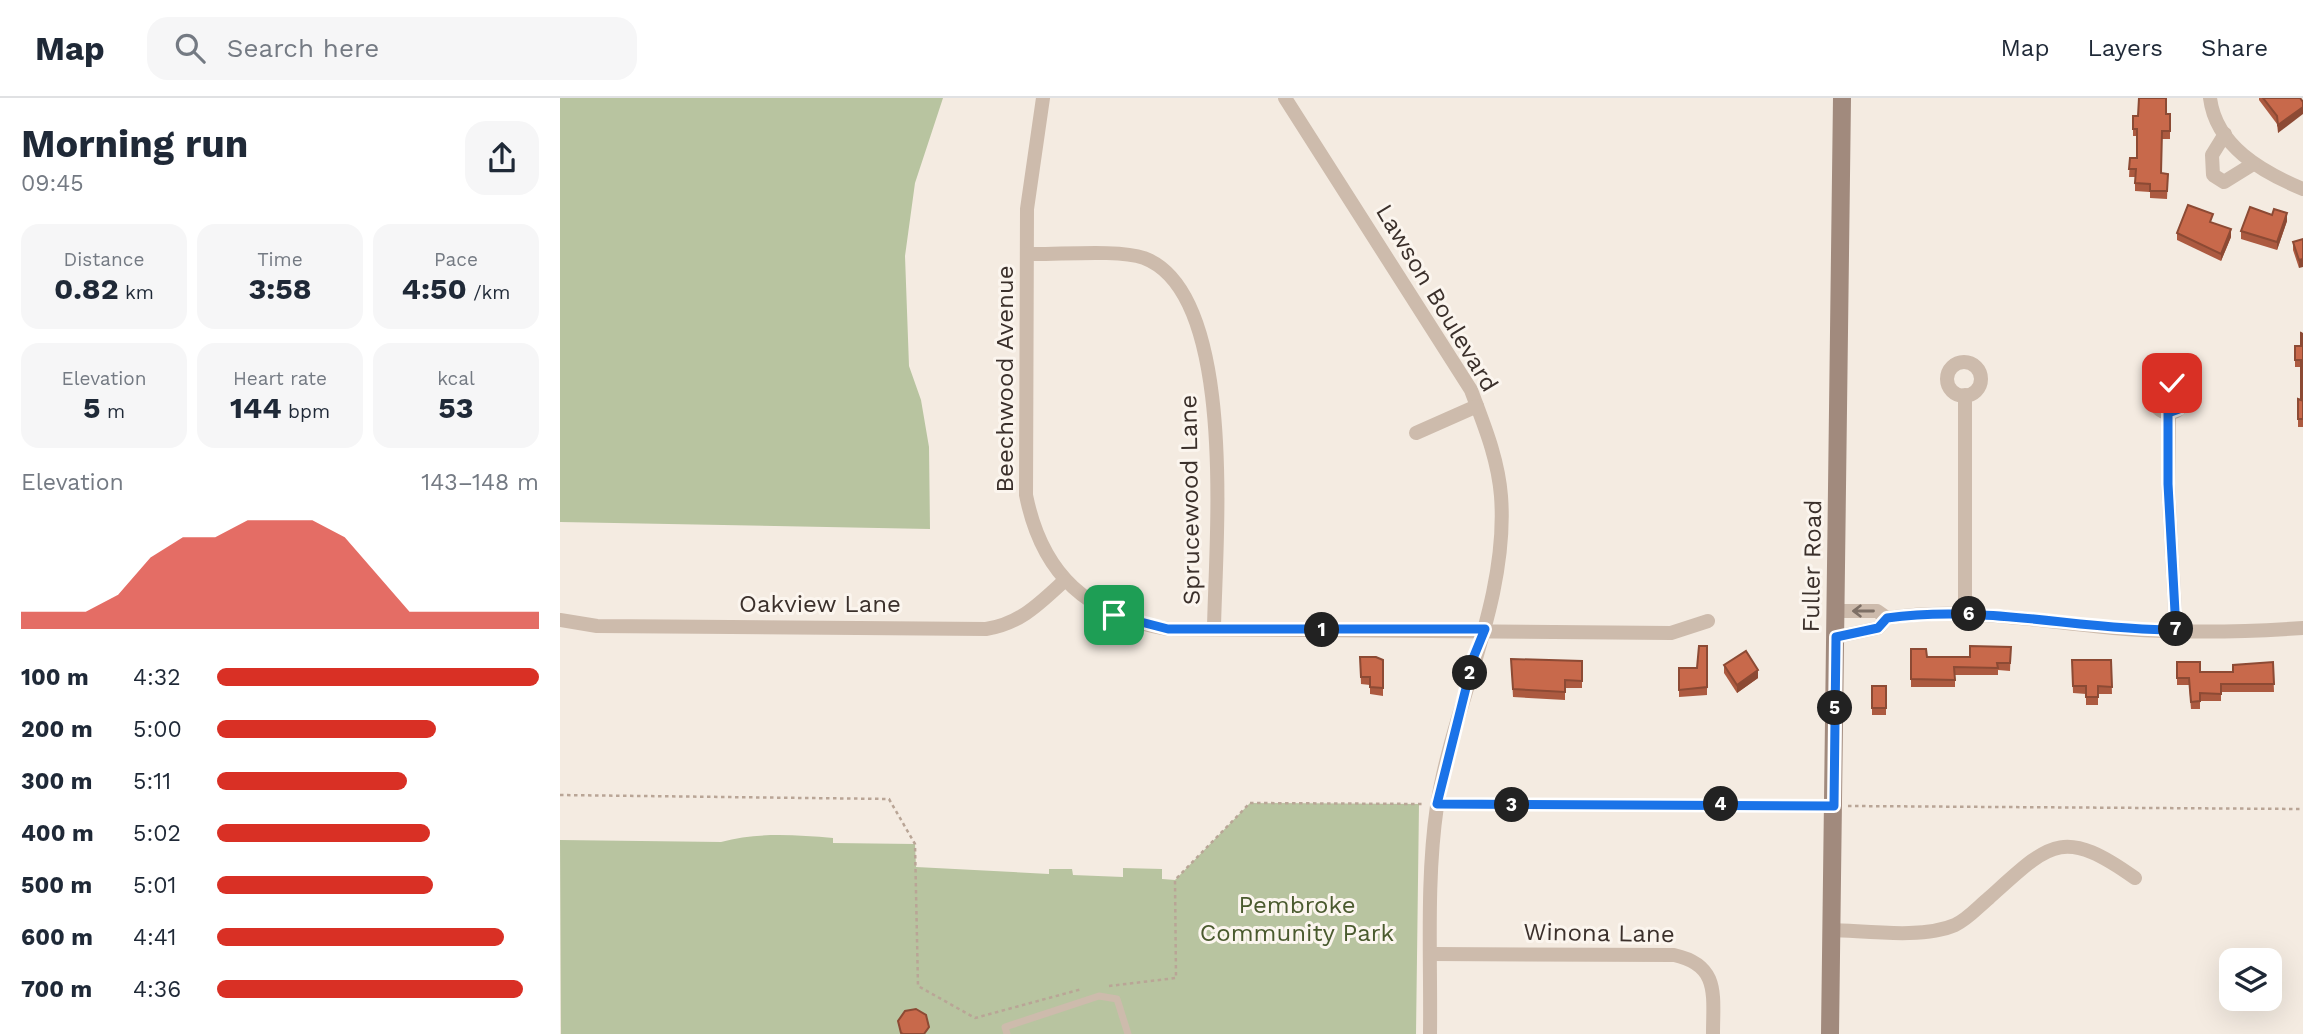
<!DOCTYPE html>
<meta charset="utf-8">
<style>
body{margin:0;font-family:"Work Sans",sans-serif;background:#f6f6f7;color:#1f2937;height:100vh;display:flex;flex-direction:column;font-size:26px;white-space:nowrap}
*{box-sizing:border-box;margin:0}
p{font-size:23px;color:#747a83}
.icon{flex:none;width:38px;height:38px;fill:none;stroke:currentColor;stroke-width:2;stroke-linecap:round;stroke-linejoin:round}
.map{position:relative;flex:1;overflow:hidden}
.drawer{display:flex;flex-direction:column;background:#fff;width:560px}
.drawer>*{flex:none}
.controls{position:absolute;left:1659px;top:850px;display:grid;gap:14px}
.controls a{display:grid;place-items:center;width:63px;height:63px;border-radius:14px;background:#fff;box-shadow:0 7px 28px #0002;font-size:35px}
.pin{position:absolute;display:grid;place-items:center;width:60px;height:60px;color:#fff;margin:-30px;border-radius:14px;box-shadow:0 4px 10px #0006}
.km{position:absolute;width:35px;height:35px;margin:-18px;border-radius:50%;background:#222;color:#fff;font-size:19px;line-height:35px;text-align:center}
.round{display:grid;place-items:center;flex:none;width:74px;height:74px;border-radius:21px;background:#f6f6f7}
.head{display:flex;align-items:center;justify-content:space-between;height:119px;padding:0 21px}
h1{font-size:38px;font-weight:700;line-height:52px}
.figures{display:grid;grid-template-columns:repeat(3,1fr);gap:10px;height:119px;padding:7px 21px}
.figures div{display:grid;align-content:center;border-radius:18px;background:#f6f6f7;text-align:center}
.figures b{font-size:30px;font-weight:700}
.figures small{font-size:19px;font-weight:400}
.figures p{font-size:19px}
.chart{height:196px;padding:14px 21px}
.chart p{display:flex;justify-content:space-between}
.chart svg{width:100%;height:126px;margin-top:7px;fill:#d93025;opacity:.7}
ul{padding:0 21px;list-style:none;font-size:23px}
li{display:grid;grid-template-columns:112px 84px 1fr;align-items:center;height:52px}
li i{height:18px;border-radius:9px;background:#d93025}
header{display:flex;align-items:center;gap:42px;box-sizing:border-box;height:98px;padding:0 35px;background:#fff;border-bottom:2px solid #e0e1e3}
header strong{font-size:33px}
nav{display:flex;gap:38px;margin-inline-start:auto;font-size:24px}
.search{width:490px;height:63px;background:#f6f6f7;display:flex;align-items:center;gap:18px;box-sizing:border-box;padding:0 24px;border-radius:21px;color:#747a83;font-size:26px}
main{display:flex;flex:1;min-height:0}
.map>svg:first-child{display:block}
.green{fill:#b8c4a0}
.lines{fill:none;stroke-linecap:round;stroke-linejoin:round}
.path{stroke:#b9a596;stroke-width:2.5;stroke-dasharray:3.5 3.5;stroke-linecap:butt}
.lane{stroke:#cdbbac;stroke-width:7}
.street{stroke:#cdbbac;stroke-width:14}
.secondary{stroke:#a18a7d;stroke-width:18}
.wall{fill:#ac5a40}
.shaded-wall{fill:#8c4a34}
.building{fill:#c8694b;stroke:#8c4a34;stroke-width:2}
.oneway{stroke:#7d6f65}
.route-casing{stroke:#fff;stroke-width:14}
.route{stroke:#1a73e8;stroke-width:9}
.labels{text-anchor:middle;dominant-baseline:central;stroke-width:6;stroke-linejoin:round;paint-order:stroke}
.street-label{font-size:24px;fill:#3b302b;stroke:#fbf5ee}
.park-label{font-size:24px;fill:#4a5a2e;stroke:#fbf5ee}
</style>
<header>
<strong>Map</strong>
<div class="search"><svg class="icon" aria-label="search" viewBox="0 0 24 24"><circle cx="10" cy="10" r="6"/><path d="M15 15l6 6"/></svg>Search here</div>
<nav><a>Map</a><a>Layers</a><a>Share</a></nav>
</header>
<main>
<section class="drawer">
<div class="head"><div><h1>Morning run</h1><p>09:45</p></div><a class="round"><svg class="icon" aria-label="share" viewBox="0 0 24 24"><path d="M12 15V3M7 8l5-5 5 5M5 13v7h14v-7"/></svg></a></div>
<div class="figures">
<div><p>Distance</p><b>0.82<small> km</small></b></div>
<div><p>Time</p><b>3:58</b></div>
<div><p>Pace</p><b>4:50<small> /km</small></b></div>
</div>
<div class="figures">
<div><p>Elevation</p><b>5<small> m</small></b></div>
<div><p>Heart rate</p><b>144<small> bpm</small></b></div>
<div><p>kcal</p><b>53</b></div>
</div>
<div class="chart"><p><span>Elevation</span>143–148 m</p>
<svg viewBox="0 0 160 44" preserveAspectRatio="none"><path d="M0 44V38L10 38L20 38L30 32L40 19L50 12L60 12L70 6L80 6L90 6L100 12L110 25L120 38L130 38L140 38L150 38L160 38V44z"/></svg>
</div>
<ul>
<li><b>100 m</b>4:32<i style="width:100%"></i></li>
<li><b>200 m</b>5:00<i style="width:68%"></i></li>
<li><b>300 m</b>5:11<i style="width:59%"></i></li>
<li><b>400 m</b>5:02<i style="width:66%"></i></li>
<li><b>500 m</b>5:01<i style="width:67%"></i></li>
<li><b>600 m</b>4:41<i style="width:89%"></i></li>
<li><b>700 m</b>4:36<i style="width:95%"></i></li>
</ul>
</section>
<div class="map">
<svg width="1743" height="936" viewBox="0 0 1743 936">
<rect width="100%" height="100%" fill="#f4ebe1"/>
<g class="green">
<polygon points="0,0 383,0 355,85 345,158 349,268 361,302 369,349 370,431 0,424"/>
<path d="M690,705l169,1 -3,230h-855l-1,-194 161,2c37,-10 74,-7 112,-4v5l82,1 1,23 133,7v-5h23l1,6 50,2v-9l39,1v10l13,1z"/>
</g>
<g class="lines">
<g class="path">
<polyline points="0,697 329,701 355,746 358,888 415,920 522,891"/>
<polyline points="892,706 1257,707"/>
<polyline points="1288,708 1743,711"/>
<polyline points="549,888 616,880 615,782 690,705 865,706"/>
</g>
<polyline class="lane" points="447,936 445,929 539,898 557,901 568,936"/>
<g class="street">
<path d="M483,0l-16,111 -1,286c16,80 62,121 142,134l503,4 37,-12"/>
<path d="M725,0l186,292c13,35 27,68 30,106 8,104 -48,208 -64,310 -11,75 -6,153 -7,228"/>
<path d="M1650,0c6,48 52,74 93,91"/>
<polyline points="1665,36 1652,57 1653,77 1664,84 1693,66"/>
<path d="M467,156c30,1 91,-5 117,4 95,36 71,289 70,371"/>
<circle cx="1404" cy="281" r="17"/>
<circle cx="1609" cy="300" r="15"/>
<polyline points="1609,315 1608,386 1616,532"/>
<polyline points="856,335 917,308"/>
<polyline points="1276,513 1317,513 1327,520"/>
<polyline points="1405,516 1405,297"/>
<path d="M0,522l37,6 389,3c34,-5 54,-26 78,-48"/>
<path d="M1276,539l42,-9 9,-10c81,-12 159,5 239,11 58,4 119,3 177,-1"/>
<path d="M1272,832c35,1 91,9 123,-5 13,-6 23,-18 34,-27 61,-55 73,-72 146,-20"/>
<path d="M872,856l242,1c46,10 39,40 39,79"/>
</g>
<polyline class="secondary" points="1270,936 1282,0"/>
</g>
<g class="wall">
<polygon points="1699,0 1740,0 1718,35 1717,26 1699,2"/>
<polygon points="1610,16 1610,41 1602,41 1602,75 1608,76 1607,101 1590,100 1590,94 1575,93 1575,79 1569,79 1570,60 1577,60 1577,38 1573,38 1573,18"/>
<polygon points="1712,117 1727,123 1717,152 1681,141 1681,133"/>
<polygon points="1652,124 1671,139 1661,163 1617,142 1617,135"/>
<polygon points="1743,141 1739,170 1733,152 1733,144"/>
<polygon points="1743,236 1743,329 1738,329 1738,301 1741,302 1741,269 1735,269 1735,262 1741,248"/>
<polygon points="1147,548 1147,597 1119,599 1119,570 1137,570"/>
<polygon points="1451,549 1450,573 1438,572 1438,577 1395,577 1395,589 1351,589 1351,551 1367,559 1410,559"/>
<polygon points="800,559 823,562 823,598 810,596 810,587 801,586"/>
<polygon points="951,561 1022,563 1022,590 1005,590 1005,602 953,599"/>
<polygon points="1512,562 1551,562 1552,596 1538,596 1538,607 1526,607 1526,596 1513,595"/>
<polygon points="1617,564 1640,574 1673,574 1713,564 1714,594 1661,594 1661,603 1640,603 1640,611 1631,611 1629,587 1617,587"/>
<polygon points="1164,567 1198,580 1177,595 1164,575"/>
<rect x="1312" y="588" width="14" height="29"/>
</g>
<g class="shaded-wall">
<polygon points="1743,9 1743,16 1718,35 1718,27"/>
<polygon points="1727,115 1727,123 1717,152 1717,144"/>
<polygon points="1671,131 1671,139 1661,163 1661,156"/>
<polygon points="1743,161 1743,169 1739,170 1739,162"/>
<polygon points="1198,572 1198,580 1177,595 1177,587"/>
</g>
<g class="building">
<polygon points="1579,0 1606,0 1606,16 1610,16 1610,33 1602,33 1601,75 1608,76 1607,93 1590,93 1590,86 1575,85 1576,71 1569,71 1570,60 1577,60 1577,31 1573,31 1573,18 1578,18"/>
<polygon points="1703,0 1740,0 1743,4 1743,9 1718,27 1717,18"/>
<polygon points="1628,107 1653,116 1650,124 1671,131 1661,156 1617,135"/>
<polygon points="1690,109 1712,117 1714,111 1727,115 1717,144 1681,133"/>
<polygon points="1743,141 1743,161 1739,162 1733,144"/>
<polygon points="1741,235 1743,236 1743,321 1738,321 1738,301 1741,302 1741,262 1735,262 1735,248 1741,248"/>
<polygon points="1139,548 1147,548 1147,589 1119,592 1119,570 1137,570"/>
<polygon points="1410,548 1451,549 1450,565 1437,565 1438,570 1394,569 1395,582 1351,581 1351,551 1366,551 1367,559 1410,559"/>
<polygon points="1186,553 1198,572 1177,587 1164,567"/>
<polygon points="800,559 816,559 823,562 823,590 810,589 810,579 801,579"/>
<polygon points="951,561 1022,563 1022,583 1005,582 1005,594 953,591"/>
<polygon points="1512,562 1551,562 1552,589 1538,588 1538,599 1526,599 1526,588 1513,588"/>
<polygon points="1617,564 1640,564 1640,574 1673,574 1673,567 1713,564 1714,586 1661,586 1661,596 1640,595 1640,603 1631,604 1629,580 1617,580"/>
<rect x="1312" y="588" width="14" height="22"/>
<polygon points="356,911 366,917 369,929 364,936 343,936 341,935 338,923 345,913"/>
</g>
<defs><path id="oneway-shaft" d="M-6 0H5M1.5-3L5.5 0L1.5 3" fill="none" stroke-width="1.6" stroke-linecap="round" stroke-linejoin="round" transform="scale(1.75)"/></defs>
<use class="oneway" href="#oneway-shaft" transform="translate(1303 513) rotate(180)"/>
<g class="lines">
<defs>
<path id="route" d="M554,517l54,14h317l-11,27 -37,148 397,2 2,-169 42,-9 9,-10c97,-14 192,12 289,12l-8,-146v-71l11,-4 5,-9 -3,-11 -9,-6"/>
</defs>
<use href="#route" class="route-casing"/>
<use href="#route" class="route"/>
</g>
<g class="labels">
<g class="street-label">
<text transform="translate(877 200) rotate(59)">Lawson Boulevard</text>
<text transform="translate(445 281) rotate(-90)">Beechwood Avenue</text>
<text transform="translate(630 402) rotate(-91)">Sprucewood Lane</text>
<text transform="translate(1252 468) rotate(-89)">Fuller Road</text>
<text x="260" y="506">Oakview Lane</text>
<text transform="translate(1039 835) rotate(1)">Winona Lane</text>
</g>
<g class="park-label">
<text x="737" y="807">Pembroke<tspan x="737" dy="28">Community Park</tspan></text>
</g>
</g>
</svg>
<div class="controls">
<a><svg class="icon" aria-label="layers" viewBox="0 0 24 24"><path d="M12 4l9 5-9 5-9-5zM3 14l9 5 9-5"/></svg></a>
</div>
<div class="pin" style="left:554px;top:517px;background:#1e9e55"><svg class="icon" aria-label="arrive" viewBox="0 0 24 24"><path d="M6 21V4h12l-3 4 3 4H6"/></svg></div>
<div class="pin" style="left:1612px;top:285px;background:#d93025"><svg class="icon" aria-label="check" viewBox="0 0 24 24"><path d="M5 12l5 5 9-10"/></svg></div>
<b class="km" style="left:762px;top:532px">1</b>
<b class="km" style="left:910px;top:575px">2</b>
<b class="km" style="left:952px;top:707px">3</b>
<b class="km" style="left:1161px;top:706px">4</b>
<b class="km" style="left:1275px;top:610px">5</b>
<b class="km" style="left:1409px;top:516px">6</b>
<b class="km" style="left:1616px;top:531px">7</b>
</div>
</main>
